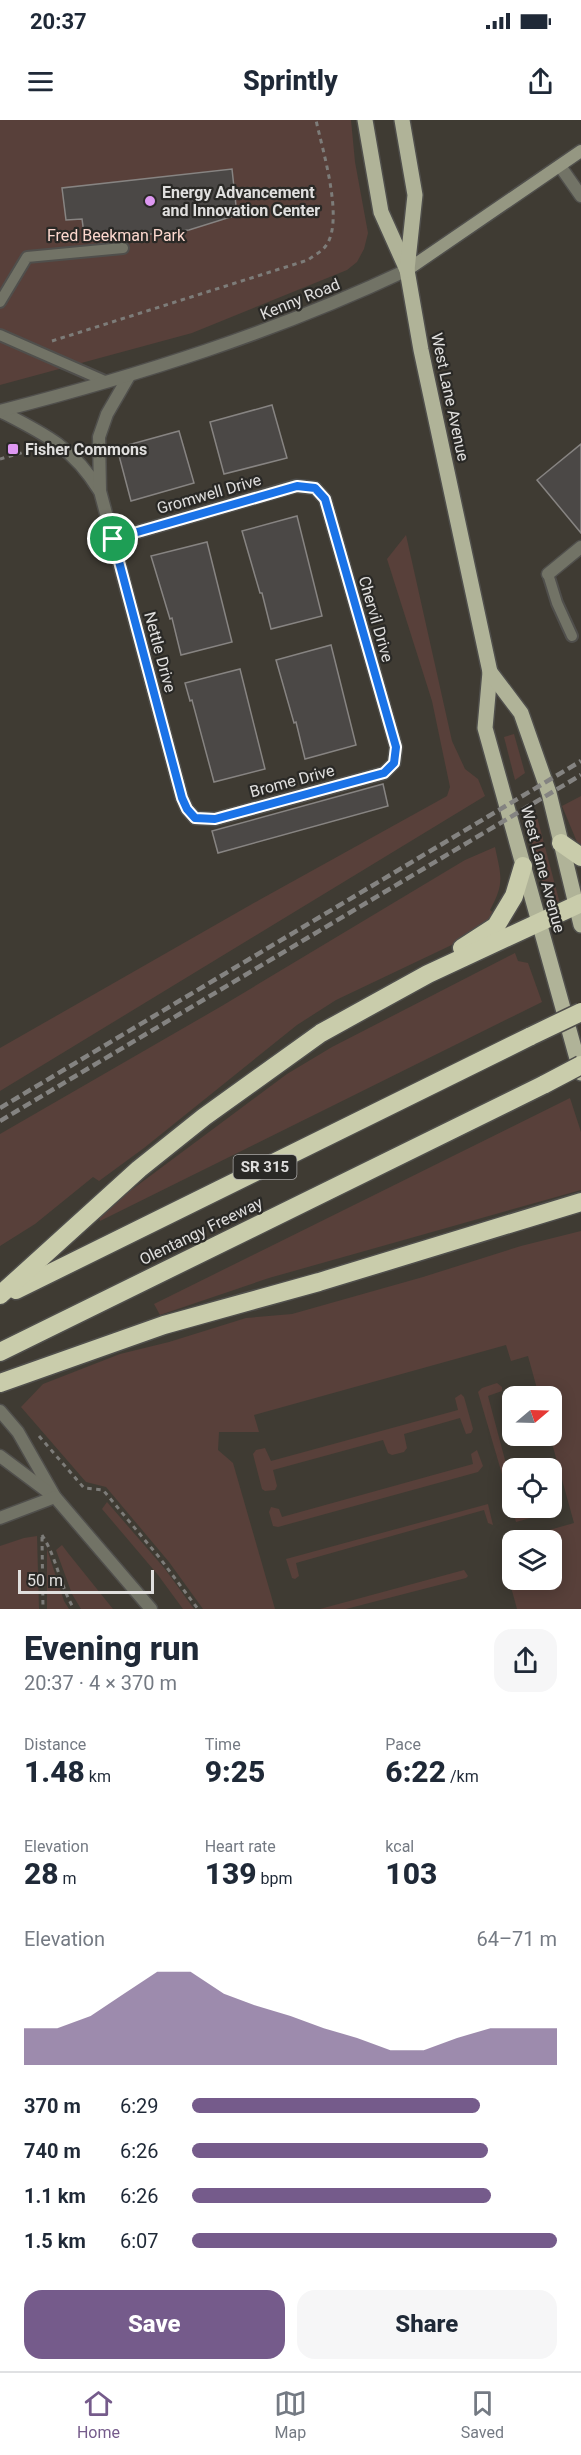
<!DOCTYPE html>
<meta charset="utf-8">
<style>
body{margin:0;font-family:Roboto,sans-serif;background:#f6f6f7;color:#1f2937;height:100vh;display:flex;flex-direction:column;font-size:22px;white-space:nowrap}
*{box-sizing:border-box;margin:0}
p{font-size:20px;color:#747a83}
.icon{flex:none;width:33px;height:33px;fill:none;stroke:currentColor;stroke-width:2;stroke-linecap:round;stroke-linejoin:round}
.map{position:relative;height:1489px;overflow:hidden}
.details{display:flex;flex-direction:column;background:#fff;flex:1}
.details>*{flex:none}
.needle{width:39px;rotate:71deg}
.tools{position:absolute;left:502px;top:1266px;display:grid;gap:12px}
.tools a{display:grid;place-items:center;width:60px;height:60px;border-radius:12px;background:#fff;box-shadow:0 3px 15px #0003;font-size:30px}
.scale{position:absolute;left:18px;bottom:15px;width:136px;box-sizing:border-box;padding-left:6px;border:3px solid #e0dfde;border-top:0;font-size:16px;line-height:21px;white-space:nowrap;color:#e0dfde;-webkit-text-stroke:4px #2a2926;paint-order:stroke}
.pin{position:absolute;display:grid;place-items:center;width:51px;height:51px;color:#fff;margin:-26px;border:3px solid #fff;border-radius:50%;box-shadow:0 2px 6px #0007}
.round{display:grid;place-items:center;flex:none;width:63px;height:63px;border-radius:18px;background:#f6f6f7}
.head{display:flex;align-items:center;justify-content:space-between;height:102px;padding:0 24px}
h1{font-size:33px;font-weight:800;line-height:45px}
.figures{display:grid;grid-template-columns:repeat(3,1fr);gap:9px;height:102px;padding:6px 24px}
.figures div{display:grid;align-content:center}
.figures b{font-size:30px;font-weight:800}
.figures small{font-size:16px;font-weight:400}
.figures p{font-size:16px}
.chart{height:168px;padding:12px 24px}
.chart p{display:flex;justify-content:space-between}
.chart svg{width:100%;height:108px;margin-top:6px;fill:#755b8b;opacity:.7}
.button{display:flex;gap:12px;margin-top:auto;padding:12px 24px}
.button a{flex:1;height:69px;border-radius:18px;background:#755b8b;color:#fff;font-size:24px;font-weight:800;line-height:69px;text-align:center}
.button a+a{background:#f6f6f7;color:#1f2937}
ul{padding:0 24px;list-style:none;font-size:20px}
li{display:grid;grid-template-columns:96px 72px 1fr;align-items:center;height:45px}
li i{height:15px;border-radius:8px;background:#755b8b}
.status{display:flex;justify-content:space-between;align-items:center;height:42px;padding:0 30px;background:#fff;direction:ltr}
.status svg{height:16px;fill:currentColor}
header{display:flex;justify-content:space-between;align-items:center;height:78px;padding:0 24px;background:#fff;font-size:27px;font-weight:800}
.tabs{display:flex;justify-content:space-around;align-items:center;height:84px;border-top:2px solid #e0e1e3;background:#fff;font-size:16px;color:#747a83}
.tabs a{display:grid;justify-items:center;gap:3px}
.tabs .selected{color:#755b8b}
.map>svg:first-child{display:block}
.built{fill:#3f3b33;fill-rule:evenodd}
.green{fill:#58403a}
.building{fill:#4b4846;stroke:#878482;stroke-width:1.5}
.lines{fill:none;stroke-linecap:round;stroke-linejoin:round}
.service-casing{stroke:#504f4c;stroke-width:14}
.minor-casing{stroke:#504f4c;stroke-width:15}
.tertiary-casing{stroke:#504f4c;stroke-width:15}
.secondary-casing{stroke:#504f4c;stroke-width:15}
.primary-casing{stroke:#504f4c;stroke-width:18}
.motorway-casing{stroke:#504f4c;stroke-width:21}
.path{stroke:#7d7c79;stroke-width:3;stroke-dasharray:4.5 4.5;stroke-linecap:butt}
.service{stroke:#727366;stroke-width:10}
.minor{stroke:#727366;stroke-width:12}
.tertiary{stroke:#727366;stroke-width:12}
.secondary{stroke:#959782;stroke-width:12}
.primary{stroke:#b0b398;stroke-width:15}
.motorway{stroke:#c9ccab;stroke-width:18}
.rail{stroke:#848381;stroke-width:4.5;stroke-dasharray:9 4.5;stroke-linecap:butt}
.motorway-bridge-casing{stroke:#504f4c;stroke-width:21;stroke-linecap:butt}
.motorway-bridge{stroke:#c9ccab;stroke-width:18}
.route-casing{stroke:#fff;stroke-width:12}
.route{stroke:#1a73e8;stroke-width:8}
.poi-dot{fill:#de98f2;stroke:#2a2926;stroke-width:2}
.labels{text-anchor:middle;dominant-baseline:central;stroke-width:4.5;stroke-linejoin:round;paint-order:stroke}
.shield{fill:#2a2926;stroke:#a9a8a7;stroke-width:1.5}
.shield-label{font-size:15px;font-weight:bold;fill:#e0dfde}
.poi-label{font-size:16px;font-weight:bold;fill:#e0dfde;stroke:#2a2926;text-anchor:start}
.park-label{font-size:16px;fill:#fdd8ce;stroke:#2a2926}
.street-label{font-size:16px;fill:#e0dfde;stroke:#2a2926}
</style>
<div class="status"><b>20:37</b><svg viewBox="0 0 49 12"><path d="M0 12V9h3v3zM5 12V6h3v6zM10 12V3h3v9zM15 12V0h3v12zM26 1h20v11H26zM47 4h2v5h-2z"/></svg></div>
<header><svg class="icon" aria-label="menu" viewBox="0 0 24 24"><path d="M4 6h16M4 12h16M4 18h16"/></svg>Sprintly<svg class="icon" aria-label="share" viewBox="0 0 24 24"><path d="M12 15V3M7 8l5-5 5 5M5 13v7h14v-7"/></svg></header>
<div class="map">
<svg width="581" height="1489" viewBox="0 0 581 1489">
<rect width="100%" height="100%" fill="#343330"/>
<path class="built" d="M0,0h581v1489h-581zM513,1276h39v40h-39zM513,1348h39v40h-39zM513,1420h39v40h-39z"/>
<g class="green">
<polygon points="0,0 351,0 355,42 368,113 364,129 357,142 347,150 192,213 0,265"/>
<polygon points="406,415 452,621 465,649 478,659 485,676 0,971 0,928 261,779 447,676 450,667 432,581 387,439"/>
<polygon points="514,614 525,653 515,660 504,617"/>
<polygon points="581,676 581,725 577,722 562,686"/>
<polygon points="536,693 559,780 558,785 551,788 548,785 525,698"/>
<path d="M495,727c6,29 10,36 -5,63l7,6 -18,16 -143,68 -39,25 -153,123 -45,33 -6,-4 -58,47 -35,22v-112l220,-127 245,-147z"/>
<polygon points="515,833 518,841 528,843 542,882 100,1101 97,1093 134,1068 287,954 332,927"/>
<polygon points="570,978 581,1012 581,1070 269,1158 160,1195 154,1184"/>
<polygon points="581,1111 581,1489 517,1489 503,1438 513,1435 513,1460 552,1460 552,1420 514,1420 574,1403 550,1316 552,1316 552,1276 539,1276 528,1236 511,1241 506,1225 254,1295 259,1312 219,1312 218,1330 233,1343 275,1489 203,1489 169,1442 106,1367 86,1362 21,1287 43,1264 120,1234 169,1222 246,1198 292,1194 423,1157 521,1126"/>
<polygon points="497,1263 502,1267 502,1271 488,1276 509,1355 513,1356 513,1388 518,1388 520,1391 532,1388 537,1392 534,1397 516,1402 478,1272 482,1268"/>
<polygon points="461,1274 464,1277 473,1309 471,1313 466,1314 460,1298 404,1314 407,1328 404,1332 392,1335 388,1333 383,1320 273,1350 277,1366 275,1370 265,1371 262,1369 253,1334 256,1330 265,1328 271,1341 458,1290 455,1278"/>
<polygon points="477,1330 483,1346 478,1352 278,1407 273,1406 269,1392 271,1387 279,1389 282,1397 473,1344 471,1334"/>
<polygon points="107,1382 165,1449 194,1489 183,1489 158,1455 102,1389"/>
<polygon points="488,1384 493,1405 488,1403 484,1390 296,1443 299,1456 295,1459 292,1458 286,1439"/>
<polygon points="37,1416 39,1489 0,1489 0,1426 24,1418"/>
<polygon points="62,1425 68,1433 113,1489 81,1489 72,1474 56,1430"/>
<polygon points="47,1429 64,1481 69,1489 47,1489"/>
<polygon points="464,1450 468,1456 466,1458 346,1489 320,1489"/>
</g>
<g class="building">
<polygon points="232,49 237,95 189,110 85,121 82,99 66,100 62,68"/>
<polygon points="272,285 287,338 224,354 210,302"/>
<polygon points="179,311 194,363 131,381 117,328"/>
<polygon points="581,324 581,413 537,360"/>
<polygon points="297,396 322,496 271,509 262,473 260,473 242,411"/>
<polygon points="207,422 232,522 181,535 172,498 170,499 151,436"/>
<polygon points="331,525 356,625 305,639 296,602 294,603 276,540"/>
<polygon points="240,549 265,649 214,662 192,580 190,581 185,563"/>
<polygon points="383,664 388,686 218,733 212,711"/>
</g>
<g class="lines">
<defs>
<g id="service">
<polyline points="0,182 27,137 123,128"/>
<polyline points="0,215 107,262"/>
<polyline points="548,454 557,483 572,516"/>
</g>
<g id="minor">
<polyline points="560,46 581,76"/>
<path d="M0,291c43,22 73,36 99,79"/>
<polyline points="113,419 296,366 315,368 325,379 396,627 394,643 384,653 215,699 195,698 187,689 182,678 100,371 99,317 107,294 129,256"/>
<polyline points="548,454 581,427"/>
</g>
<g id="tertiary">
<path d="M0,291c140,-36 276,-79 407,-141"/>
<polyline points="0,1291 18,1312 55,1377 151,1489"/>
<polyline points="0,1336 52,1375"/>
<polyline points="0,1398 55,1377"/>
</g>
<polyline id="secondary" points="407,150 581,31"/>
<g id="primary">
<polyline points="365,0 381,92 407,150 421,230 490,552 485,608 581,953"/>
<polyline points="402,0 415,75 407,150"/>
<polyline points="490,552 521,593 549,673 581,805"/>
</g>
<g id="motorway">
<polyline points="561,723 581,737"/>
<polyline points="462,828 496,806 514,776 523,746"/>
<polyline points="16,1170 531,916"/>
<polyline points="0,1175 139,1049 204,997 321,913 428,854 581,783"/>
<polyline points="0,1232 545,964"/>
<polyline points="0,1263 164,1205 319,1162 581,1082"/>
</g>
</defs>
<use href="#service" class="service-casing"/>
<use href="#minor" class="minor-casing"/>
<use href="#tertiary" class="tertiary-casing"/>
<use href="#secondary" class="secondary-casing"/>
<use href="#primary" class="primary-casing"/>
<use href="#motorway" class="motorway-casing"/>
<g class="path">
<path d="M52,221l256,-81c5,-4 11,-7 15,-11 24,-22 -1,-100 -7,-129"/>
<polyline points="0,339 39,328"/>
<polyline points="39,1316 84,1368 103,1370 159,1437 198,1489"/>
<path d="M42,1415c15,23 18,51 32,74"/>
<polyline points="42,1417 43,1489"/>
</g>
<use href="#service" class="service"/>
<use href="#minor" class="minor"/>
<use href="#tertiary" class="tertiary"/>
<use href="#secondary" class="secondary"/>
<use href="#primary" class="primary"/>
<use href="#motorway" class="motorway"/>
<g class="rail">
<polyline points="0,988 581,641"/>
<polyline points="0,1001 581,655"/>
</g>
<defs>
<g id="motorway-bridge">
<polyline points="531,916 581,892"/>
<polyline points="545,964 581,945"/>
</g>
</defs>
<use href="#motorway-bridge" class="motorway-bridge-casing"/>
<use href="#motorway-bridge" class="motorway-bridge"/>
</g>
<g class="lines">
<defs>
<polygon id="route" points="297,366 315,368 325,379 396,627 394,643 384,653 215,699 195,698 187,689 182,678 113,419"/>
</defs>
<use href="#route" class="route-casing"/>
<use href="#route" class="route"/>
</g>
<g class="poi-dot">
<circle cx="150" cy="81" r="6"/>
<rect x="7" y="323" width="12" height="12" rx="3"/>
</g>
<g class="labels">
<rect class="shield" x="233.5" y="1035" width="63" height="24" rx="4.5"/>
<g class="shield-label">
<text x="265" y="1047">SR 315</text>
</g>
<g class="poi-label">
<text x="162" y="72">Energy Advancement<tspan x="162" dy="18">and Innovation Center</tspan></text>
<text x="25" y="329">Fisher Commons</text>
</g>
<g class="park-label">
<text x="116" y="115">Fred Beekman Park</text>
</g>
<g class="street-label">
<text transform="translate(300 179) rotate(-22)">Kenny Road</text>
<text transform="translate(450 277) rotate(78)">West Lane Avenue</text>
<text transform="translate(209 374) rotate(-16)">Gromwell Drive</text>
<text transform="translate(376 499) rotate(74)">Chervil Drive</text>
<text transform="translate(160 532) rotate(75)">Nettle Drive</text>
<text transform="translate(292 661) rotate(-15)">Brome Drive</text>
<text transform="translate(543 749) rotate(75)">West Lane Avenue</text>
<text transform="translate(201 1111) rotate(-26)">Olentangy Freeway</text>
</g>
</g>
</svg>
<div class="tools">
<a><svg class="needle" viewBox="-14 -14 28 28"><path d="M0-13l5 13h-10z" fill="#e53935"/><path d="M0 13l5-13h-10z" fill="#747a83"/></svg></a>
<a><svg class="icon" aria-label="locate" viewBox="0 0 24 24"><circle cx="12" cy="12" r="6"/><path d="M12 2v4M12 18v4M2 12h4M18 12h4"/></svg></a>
<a><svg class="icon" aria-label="layers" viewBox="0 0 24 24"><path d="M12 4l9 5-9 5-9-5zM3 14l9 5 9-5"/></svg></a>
</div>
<div class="scale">50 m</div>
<div class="pin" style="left:113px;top:419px;background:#1e9e55"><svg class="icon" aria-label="arrive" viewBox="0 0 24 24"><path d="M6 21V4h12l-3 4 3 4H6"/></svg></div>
</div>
<section class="details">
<div class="head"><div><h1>Evening run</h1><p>20:37 · 4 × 370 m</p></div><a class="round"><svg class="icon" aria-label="share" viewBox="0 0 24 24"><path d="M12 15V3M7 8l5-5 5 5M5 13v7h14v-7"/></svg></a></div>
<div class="figures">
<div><p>Distance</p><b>1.48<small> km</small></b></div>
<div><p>Time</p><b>9:25</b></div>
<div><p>Pace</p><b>6:22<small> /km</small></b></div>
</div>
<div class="figures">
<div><p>Elevation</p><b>28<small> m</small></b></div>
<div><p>Heart rate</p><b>139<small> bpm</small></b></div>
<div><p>kcal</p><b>103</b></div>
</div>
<div class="chart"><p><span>Elevation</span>64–71 m</p>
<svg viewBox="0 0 160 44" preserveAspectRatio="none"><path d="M0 44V29L10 29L20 24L30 15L40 6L50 6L60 15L70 20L80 24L90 29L100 33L110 38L120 38L130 33L140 29L150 29L160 29V44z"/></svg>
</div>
<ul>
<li><b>370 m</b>6:29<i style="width:79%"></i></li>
<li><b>740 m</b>6:26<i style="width:81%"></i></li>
<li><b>1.1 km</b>6:26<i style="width:82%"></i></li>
<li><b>1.5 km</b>6:07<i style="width:100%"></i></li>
</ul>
<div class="button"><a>Save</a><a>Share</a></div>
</section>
<nav class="tabs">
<a class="selected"><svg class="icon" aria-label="home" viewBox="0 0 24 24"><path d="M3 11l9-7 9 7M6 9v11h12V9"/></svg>Home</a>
<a><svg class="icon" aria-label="map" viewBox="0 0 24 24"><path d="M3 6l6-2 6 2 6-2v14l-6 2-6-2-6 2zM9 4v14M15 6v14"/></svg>Map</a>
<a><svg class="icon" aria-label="saved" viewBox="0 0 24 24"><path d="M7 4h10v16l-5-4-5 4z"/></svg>Saved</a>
</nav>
